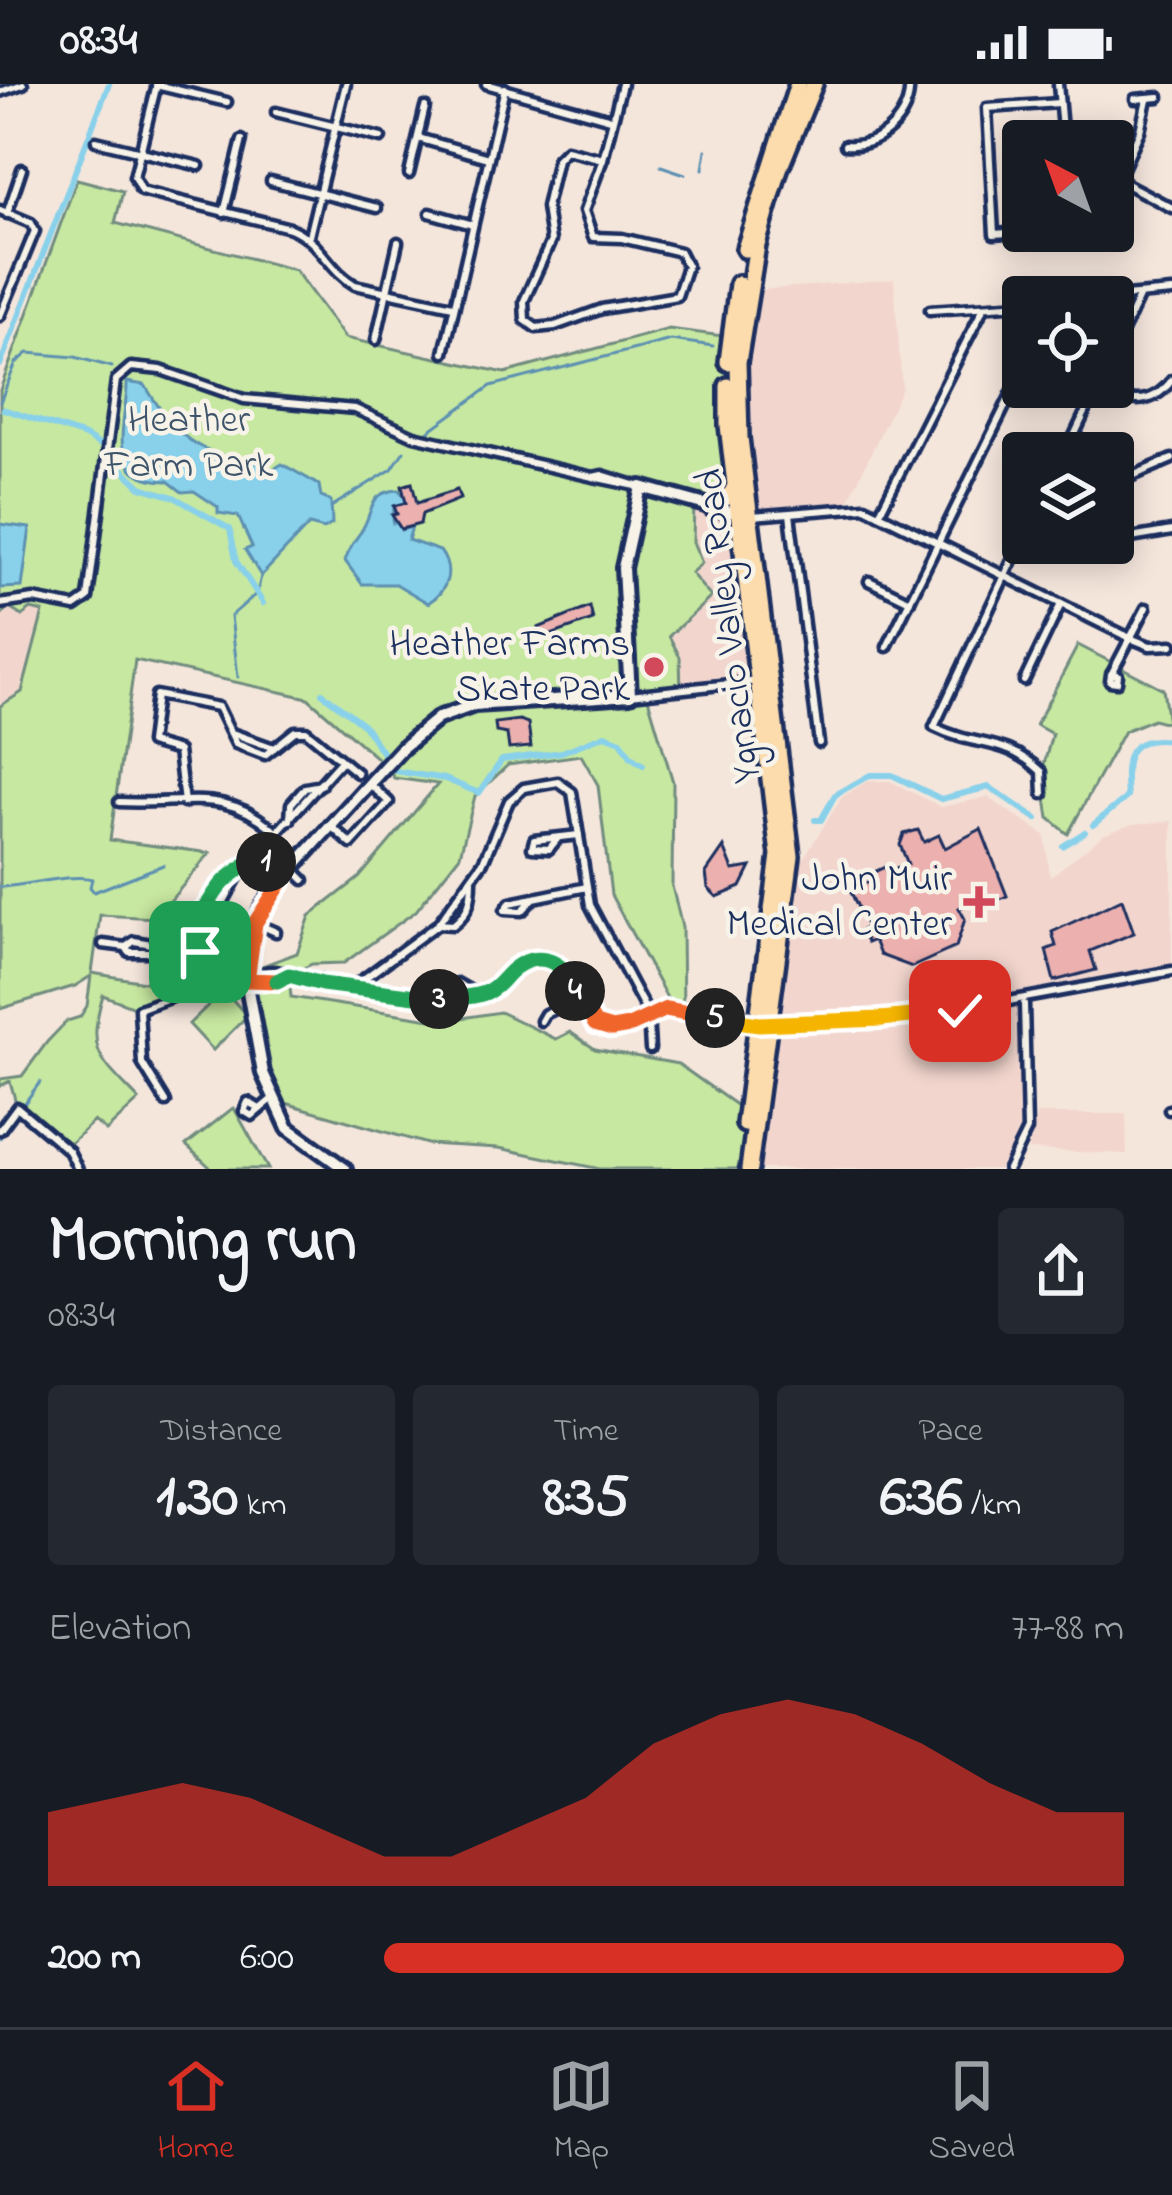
<!DOCTYPE html>
<meta charset="utf-8">
<style>
body{margin:0;font-family:"Indie Flower",sans-serif;background:#242831;color:#f1f3f6;height:100vh;display:flex;flex-direction:column;font-size:45px;white-space:nowrap}
*{box-sizing:border-box;margin:0}
p{font-size:39px;color:#9ea1a6}
.icon{flex:none;width:66px;height:66px;fill:none;stroke:currentColor;stroke-width:2;stroke-linecap:round;stroke-linejoin:round}
.map{position:relative;height:1085px;overflow:hidden}
.sheet{display:flex;flex-direction:column;background:#171b24;flex:1}
.sheet>*{flex:none}
.needle{width:78px;rotate:319deg}
.fabs{position:absolute;left:1002px;top:36px;display:grid;gap:24px}
.fabs a{display:grid;place-items:center;width:132px;height:132px;border-radius:12px;background:#171b24;box-shadow:0 6px 30px #0003;font-size:60px}
.pin{position:absolute;display:grid;place-items:center;width:102px;height:102px;color:#fff;margin:-51px;border-radius:24px;box-shadow:0 6px 18px #0006}
.km{position:absolute;width:60px;height:60px;margin:-30px;border-radius:50%;background:#222;color:#fff;font-size:33px;line-height:60px;text-align:center}
.round{display:grid;place-items:center;flex:none;width:126px;height:126px;border-radius:12px;background:#242831}
.headline{display:flex;align-items:center;justify-content:space-between;height:204px;padding:0 48px}
h1{font-size:66px;font-weight:800;line-height:90px}
.stats{display:grid;grid-template-columns:repeat(3,1fr);gap:18px;height:204px;padding:12px 48px}
.stats div{display:grid;align-content:center;border-radius:12px;background:#242831;text-align:center}
.stats b{font-size:60px;font-weight:800}
.stats small{font-size:33px;font-weight:400}
.stats p{font-size:33px}
.chart{height:336px;padding:24px 48px}
.chart p{display:flex;justify-content:space-between}
.chart svg{width:100%;height:216px;margin-top:12px;fill:#d93025;opacity:.7}
ul{padding:0 48px;list-style:none;font-size:39px}
li{display:grid;grid-template-columns:192px 144px 1fr;align-items:center;height:90px}
li i{height:30px;border-radius:15px;background:#d93025}
.status{display:flex;justify-content:space-between;align-items:center;height:84px;padding:0 60px;background:#171b24;direction:ltr}
.status svg{height:33px;fill:currentColor}
.tab-bar{display:flex;justify-content:space-around;align-items:center;height:168px;border-top:3px solid #363941;background:#171b24;font-size:33px;color:#9ea1a6}
.tab-bar a{display:grid;justify-items:center;gap:6px}
.tab-bar .selected{color:#d93025}
.map>svg:first-child{display:block}
.built{fill:#f2d6ce}
.green{fill:#c7e8a0;stroke:#718c7f;stroke-width:3}
.water{fill:#89d1ea;stroke:#5d90b2;stroke-width:3}
.lines{fill:none;stroke-linecap:round;stroke-linejoin:round}
.stream{stroke:#5d90b2;stroke-width:3}
.canal{stroke:#89d1ea;stroke-width:6}
.building{fill:#ecb0ae;stroke:#1b2f5e;stroke-width:3}
.street-casing{stroke:#1b2f5e;stroke-width:15}
.secondary-casing{stroke:#1b2f5e;stroke-width:20}
.highway-casing{stroke:#1b2f5e;stroke-width:24}
.street{stroke:#f7f3e8;stroke-width:6}
.secondary{stroke:#f7f3e8;stroke-width:10}
.highway{stroke:#fcdcac;stroke-width:15}
.split-1-casing{stroke:#fff;stroke-width:24}
.split-2-casing{stroke:#fff;stroke-width:24}
.split-3-casing{stroke:#fff;stroke-width:24}
.split-4-casing{stroke:#fff;stroke-width:24}
.split-5-casing{stroke:#fff;stroke-width:24}
.split-6-casing{stroke:#fff;stroke-width:24}
.split-7-casing{stroke:#fff;stroke-width:24}
.split-1{stroke:#22a559;stroke-width:15}
.split-2{stroke:#f0652b;stroke-width:15}
.split-3{stroke:#22a559;stroke-width:15}
.split-4{stroke:#22a559;stroke-width:15}
.split-5{stroke:#f0652b;stroke-width:15}
.split-6{stroke:#f5b400;stroke-width:15}
.split-7{stroke:#f5b400;stroke-width:15}
.poi-dot{fill:#d1495b;stroke:#f7f3e8;stroke-width:4.5}
.labels{text-anchor:middle;dominant-baseline:central;stroke-width:9;stroke-linejoin:round;paint-order:stroke}
.park-label{font-size:39px;fill:#3d546b;stroke:#f7f3e8}
.street-label{font-size:39px;fill:#1b2f5e;stroke:#f7f3e8}
.poi-label{font-size:39px;fill:#1b2f5e;stroke:#f7f3e8;text-anchor:end}
</style>
<div class="status"><b>08:34</b><svg viewBox="0 0 49 12"><path d="M0 12V9h3v3zM5 12V6h3v6zM10 12V3h3v9zM15 12V0h3v12zM26 1h20v11H26zM47 4h2v5h-2z"/></svg></div>
<div class="map">
<svg width="1172" height="1085" viewBox="0 0 1172 1085">
<rect width="100%" height="100%" fill="#f5e6dc"/>
<filter id="ink" filterUnits="userSpaceOnUse"><feTurbulence type="fractalNoise" baseFrequency=".00833" numOctaves="2"/><feDisplacementMap in="SourceGraphic" scale="24" xChannelSelector="R" yChannelSelector="G"/><feConvolveMatrix kernelMatrix="1 2 1 2 8 2 1 2 1" color-interpolation-filters="sRGB"/></filter>
<g filter="url(#ink)">
<g class="built">
<polygon points="894,195 902,304 846,422 755,432 740,354 746,207"/>
<polygon points="694,418 738,431 757,597 681,608 680,573 669,553 711,513 691,489 699,479 693,458"/>
<polygon points="0,512 45,521 22,608 0,622"/>
<polygon points="867,697 890,697 941,723 987,713 1045,751 1050,793 1103,751 1132,740 1172,737 1172,887 1024,918 1027,1046 1008,1085 749,1085 790,778 803,775 842,713"/>
<polygon points="1037,1030 1126,1030 1127,1070 1028,1066"/>
</g>
<g class="green">
<path d="M77,95l46,12 -8,32 180,47 50,68 160,35 164,-44 62,8 -3,88 7,61 -14,17h-27l-1,39 9,21 -11,10 20,24 -42,39 11,21 1,35 -34,3 26,87 -1,104 10,41 1,87 -9,-3 -63,-116 -13,-110 -17,-30 -73,10 -33,31 -15,59 -44,56 -72,52 -32,1 -23,11 2,22 152,24 57,-9 56,27 14,-7 25,17 83,15 69,49 -8,56h-139l-101,-21 -72,-4 -155,-45 -26,-127 51,-19 13,-37 49,-38 79,-94 -44,-6 -8,-12 -78,-68 -173,-38 -25,180 100,13 -54,65 -56,-3 -8,58 99,17 -52,19 -36,-14c-17,58 -3,64 36,105l-33,31 -12,-10 -29,27 -48,-41 -7,-26 -10,5v-7l22,-3 25,-34 20,-21 13,-4 7,-11 4,-30 -16,10 -75,23v-303l22,-14 21,-80 -12,-3 -9,7 -13,-8 -9,9v-13l16,-5 -16,-3v-206z"/>
<polygon points="1078,561 1163,605 1168,639 1153,635 1124,647 1068,750 1049,734 1042,688 1052,650 1036,641"/>
<polygon points="224,906 247,932 213,966 189,940"/>
<polygon points="233,1024 234,1024 268,1085 212,1085 186,1061"/>
</g>
<g class="water">
<path d="M127,298l18,3c21,36 41,62 82,72 16,4 31,2 45,13l10,-6 37,21 2,12 10,4 1,23 -8,5 -15,-4 -48,51 -16,-26 7,-3 -14,-31 -20,-3v-6l-24,-16 -12,1 -14,-11c-68,0 -40,-63 -41,-99z"/>
<path d="M399,406l9,12 -14,4 -1,17h5l3,7 11,-3 -4,13 32,11c15,20 7,40 -12,52l-32,-19h-34l-17,-23c4,-13 8,-18 15,-28 15,-21 6,-41 39,-43z"/>
<polygon points="0,440 30,444 22,503 0,504"/>
</g>
<g class="lines">
<g class="stream">
<polyline points="661,82 685,90"/>
<polyline points="703,85 706,66"/>
<polyline points="0,318 16,279 28,269 75,273 112,283"/>
<polyline points="426,349 491,302 671,256 713,262"/>
<polyline points="331,423 392,385 404,367"/>
<polyline points="238,593 231,532 257,509 261,492"/>
<path d="M0,803c24,-1 73,-14 92,-8l-2,8 4,5 69,-27"/>
<polyline points="24,1020 40,998"/>
<polyline points="12,1037 17,1030"/>
<polyline points="0,1054 8,1042"/>
</g>
<g class="canal">
<polyline points="0,281 109,0"/>
<polyline points="3,325 85,352 100,361"/>
<polyline points="116,379 141,403 174,413 230,445 236,477 263,519"/>
<polyline points="322,609 364,641 384,671"/>
<polyline points="395,687 445,695 479,709 502,676 562,668 605,651 621,657 631,673 643,681"/>
<polyline points="815,736 821,736 835,711 870,691 892,691 941,715 989,703 1037,735"/>
<path d="M1093,741l34,-28c-3,-37 -3,-63 45,-56"/>
<polyline points="1063,762 1085,748"/>
</g>
</g>
<g class="building">
<polygon points="412,399 417,419 457,406 460,415 422,430 420,440 401,445 392,431 397,430 394,422 406,419 402,402"/>
<polygon points="590,523 593,536 543,554 538,544"/>
<polygon points="519,636 528,639 531,663 509,665 507,650 496,648 495,639"/>
<polygon points="981,745 1007,812 985,822 982,814 959,824 965,835 956,863 912,883 880,871 874,856 867,859 862,846 867,843 850,806 872,796 870,790 885,783 887,787 908,780 900,761 904,750 918,746 924,758 939,751 945,764"/>
<polygon points="724,763 733,786 751,783 741,803 717,813 708,804 706,789"/>
<polygon points="1122,815 1134,849 1090,867 1096,886 1054,897 1046,866 1056,862 1052,848"/>
</g>
<g class="lines">
<defs>
<g id="street">
<path d="M157,0l-23,93 7,14 149,37c31,13 37,41 65,57l98,21"/>
<polyline points="486,0 611,35"/>
<polyline points="1058,0 1063,57"/>
<polyline points="156,1 227,18"/>
<polyline points="0,8 23,0"/>
<polyline points="1135,15 1159,13"/>
<polyline points="276,28 381,54"/>
<polyline points="418,54 488,74"/>
<polyline points="96,57 199,82"/>
<path d="M845,61c33,4 67,-27 64,-61"/>
<polygon points="566,66 603,75 584,127 593,153 622,154 680,168 687,182 677,212 602,225 555,242 536,244 525,236 524,217 551,157 546,123 557,75"/>
<polyline points="603,75 622,0"/>
<polyline points="409,90 425,23"/>
<polyline points="1113,93 1172,124"/>
<polyline points="271,97 377,124"/>
<polyline points="1113,107 1140,47 1147,15"/>
<polyline points="0,126 31,139 35,147 0,232"/>
<polyline points="224,129 242,56"/>
<polyline points="430,129 473,141"/>
<polyline points="7,130 22,85"/>
<polyline points="1033,147 994,150 987,24 1059,19"/>
<polyline points="309,152 346,0"/>
<polyline points="1113,213 1172,208"/>
<polyline points="930,226 1023,220"/>
<polyline points="376,256 398,158"/>
<polyline points="444,269 505,4"/>
<polyline points="1113,269 1140,211"/>
<path d="M1097,303c30,14 52,23 75,-7"/>
<polyline points="1066,369 1097,303"/>
<polyline points="1113,387 1130,393 1172,375"/>
<polygon points="602,391 641,403 593,393"/>
<polyline points="790,430 819,659"/>
<polyline points="879,430 984,223"/>
<polyline points="752,432 865,423 1130,554 1150,562 1172,561"/>
<path d="M1023,453l-89,190c44,22 70,9 108,45l1,22"/>
<polyline points="1113,457 1172,447"/>
<polyline points="869,497 910,517"/>
<polyline points="0,520 34,515 75,523 88,514 116,296 131,283 161,286 244,315 355,325 414,352 593,393"/>
<polyline points="887,563 1023,286"/>
<polyline points="1112,589 1146,524"/>
<polygon points="1111,590 1118,591 1117,598 1110,597"/>
<polyline points="1024,597 1061,520"/>
<polyline points="630,611 757,597"/>
<polyline points="232,649 274,664"/>
<path d="M119,718c65,4 107,-17 158,31"/>
<polyline points="184,719 178,667 150,659 156,611 218,623 236,660 265,671 295,647 306,647 357,689"/>
<polyline points="290,736 291,720 305,704 321,701"/>
<polyline points="331,742 351,760 389,718 370,700"/>
<polyline points="558,754 549,765 532,764 534,756 579,751"/>
<polyline points="263,765 289,788"/>
<polyline points="258,770 282,792"/>
<polyline points="292,784 304,796"/>
<polyline points="533,815 522,827 505,826 510,819 587,803"/>
<polyline points="207,826 226,795 239,790"/>
<polyline points="255,839 276,848"/>
<path d="M438,840l15,1c16,-12 19,-26 19,-45"/>
<polyline points="103,860 126,863"/>
<polyline points="166,868 158,861 134,857 126,863 129,868 200,868 205,873 232,870 234,866 231,860 207,863 200,868"/>
<polyline points="181,870 184,840 222,821 239,790 341,677"/>
<path d="M289,891l-7,5h-36c11,-6 22,-11 35,-8 53,9 107,28 162,27 15,0 41,-2 53,-11 15,-12 22,-30 44,-28 41,2 26,46 55,64 26,16 44,-12 68,-15 17,-1 69,12 90,14"/>
<polyline points="354,902 438,840 483,778 509,717 524,704 558,698 572,708 590,821 648,930 650,965"/>
<polyline points="422,912 457,899 478,911"/>
<polyline points="541,937 545,930 577,915"/>
<polyline points="772,940 949,928 1172,887"/>
<polyline points="166,1018 142,979 139,925 191,906 246,896"/>
<polyline points="258,1024 248,1018 244,1027 252,1032 272,1015"/>
<polyline points="1169,1026 1172,1025"/>
<polyline points="0,1046 17,1023 69,1067 78,1085"/>
<polyline points="1008,1085 1027,1046 1024,920"/>
</g>
<polyline id="secondary" points="345,1085 288,1044 263,989 246,896 249,855 261,825 276,802 402,664 438,634 474,621 630,611 623,484 641,403 742,431"/>
<g id="highway">
<polyline points="745,165 798,0"/>
<polyline points="728,278 738,200"/>
<polyline points="728,302 728,341 779,771 745,1040"/>
<polyline points="712,423 731,410 735,402"/>
<polyline points="749,1085 791,772 740,354 738,278 757,161 779,85 814,0"/>
</g>
</defs>
<use href="#street" class="street-casing"/>
<use href="#secondary" class="secondary-casing"/>
<use href="#highway" class="highway-casing"/>
<use href="#street" class="street"/>
<use href="#secondary" class="secondary"/>
<use href="#highway" class="highway"/>
</g>
</g>
<g class="lines" filter="url(#ink)">
<defs>
<path id="split-1" d="M200,868l-19,2 3,-30c27,-13 23,-26 42,-44 10,-9 21,-15 32,-26l8,8"/>
<polyline id="split-2" points="266,778 284,794 255,839 247,896 277,897"/>
<polyline id="split-3" points="277,897 289,891 322,900 439,915"/>
<path id="split-4" d="M439,915c15,-1 34,-1 48,-7 13,-5 18,-18 29,-25 25,-18 52,-3 59,24"/>
<polyline id="split-5" points="575,907 595,940 612,945 629,942 666,925 715,934"/>
<polyline id="split-6" points="715,934 759,940 881,935"/>
<polyline id="split-7" points="881,935 960,927"/>
</defs>
<use href="#split-1" class="split-1-casing"/>
<use href="#split-2" class="split-2-casing"/>
<use href="#split-3" class="split-3-casing"/>
<use href="#split-4" class="split-4-casing"/>
<use href="#split-5" class="split-5-casing"/>
<use href="#split-6" class="split-6-casing"/>
<use href="#split-7" class="split-7-casing"/>
<use href="#split-1" class="split-1"/>
<use href="#split-2" class="split-2"/>
<use href="#split-3" class="split-3"/>
<use href="#split-4" class="split-4"/>
<use href="#split-5" class="split-5"/>
<use href="#split-6" class="split-6"/>
<use href="#split-7" class="split-7"/>
</g>
<g class="poi-dot">
<circle cx="654" cy="583" r="12"/>
<path d="M973 800h12v12h12v12h-12v12h-12v-12h-12v-12h12z"/>
</g>
<g class="labels">
<g class="park-label">
<text x="189" y="337">Heather<tspan x="189" dy="45">Farm Park</tspan></text>
</g>
<g class="street-label">
<text transform="translate(730 542) rotate(-97)">Ygnacio Valley Road</text>
</g>
<g class="poi-label">
<text x="630" y="561">Heather Farms<tspan x="630" dy="45">Skate Park</tspan></text>
<text x="952" y="796">John Muir<tspan x="952" dy="45">Medical Center</tspan></text>
</g>
</g>
</svg>
<div class="fabs">
<a><svg class="needle" viewBox="-14 -14 28 28"><path d="M0-13l5 13h-10z" fill="#e53935"/><path d="M0 13l5-13h-10z" fill="#9ea1a6"/></svg></a>
<a><svg class="icon" aria-label="locate" viewBox="0 0 24 24"><circle cx="12" cy="12" r="6"/><path d="M12 2v4M12 18v4M2 12h4M18 12h4"/></svg></a>
<a><svg class="icon" aria-label="layers" viewBox="0 0 24 24"><path d="M12 4l9 5-9 5-9-5zM3 14l9 5 9-5"/></svg></a>
</div>
<div class="pin" style="left:200px;top:868px;background:#1e9e55"><svg class="icon" aria-label="arrive" viewBox="0 0 24 24"><path d="M6 21V4h12l-3 4 3 4H6"/></svg></div>
<div class="pin" style="left:960px;top:927px;background:#d93025"><svg class="icon" aria-label="check" viewBox="0 0 24 24"><path d="M5 12l5 5 9-10"/></svg></div>
<b class="km" style="left:266px;top:778px">1</b>
<b class="km" style="left:439px;top:915px">3</b>
<b class="km" style="left:575px;top:907px">4</b>
<b class="km" style="left:715px;top:934px">5</b>
</div>
<section class="sheet">
<div class="headline"><div><h1>Morning run</h1><p>08:34</p></div><a class="round"><svg class="icon" aria-label="share" viewBox="0 0 24 24"><path d="M12 15V3M7 8l5-5 5 5M5 13v7h14v-7"/></svg></a></div>
<div class="stats">
<div><p>Distance</p><b>1.30<small> km</small></b></div>
<div><p>Time</p><b>8:35</b></div>
<div><p>Pace</p><b>6:36<small> /km</small></b></div>
</div>
<div class="chart"><p><span>Elevation</span>77–88 m</p>
<svg viewBox="0 0 160 44" preserveAspectRatio="none"><path d="M0 44V29L10 26L20 23L30 26L40 32L50 38L60 38L70 32L80 26L90 15L100 9L110 6L120 9L130 15L140 23L150 29L160 29V44z"/></svg>
</div>
<ul>
<li><b>200 m</b>6:00<i style="width:100%"></i></li>
</ul>
</section>
<nav class="tab-bar">
<a class="selected"><svg class="icon" aria-label="home" viewBox="0 0 24 24"><path d="M3 11l9-7 9 7M6 9v11h12V9"/></svg>Home</a>
<a><svg class="icon" aria-label="map" viewBox="0 0 24 24"><path d="M3 6l6-2 6 2 6-2v14l-6 2-6-2-6 2zM9 4v14M15 6v14"/></svg>Map</a>
<a><svg class="icon" aria-label="saved" viewBox="0 0 24 24"><path d="M7 4h10v16l-5-4-5 4z"/></svg>Saved</a>
</nav>
